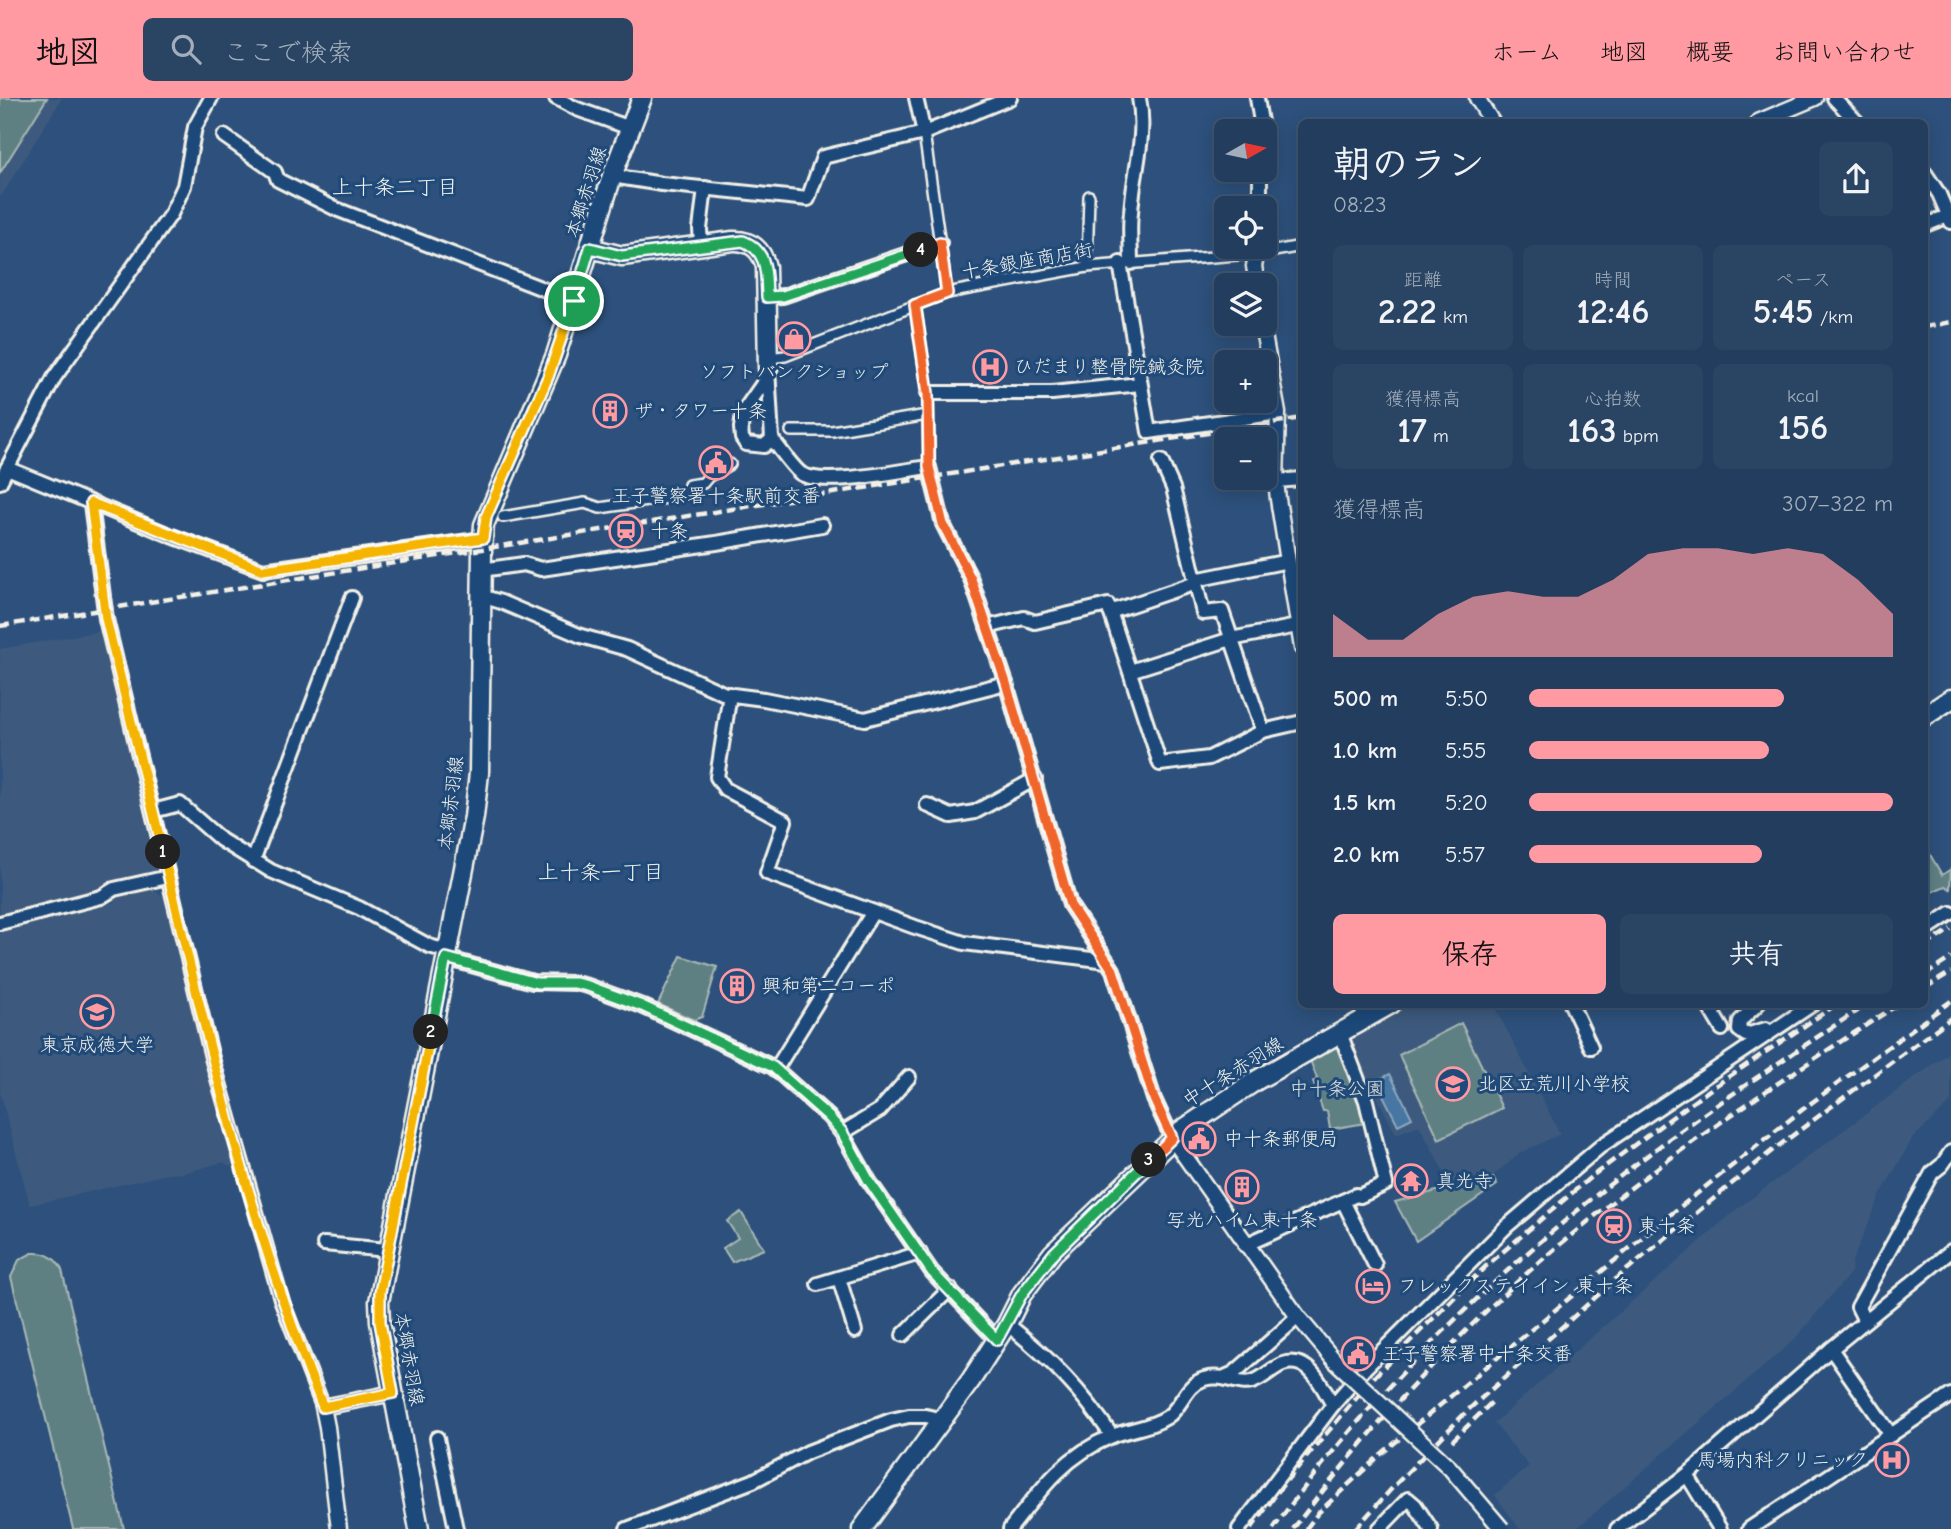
<!DOCTYPE html>
<html lang="ja">
<meta charset="utf-8">
<style>
body{margin:0;font-family:"Comic Neue","Klee One",sans-serif;background:#2a4463;color:#f1f3f6;height:100vh;display:flex;flex-direction:column;font-size:26px;white-space:nowrap}
*{box-sizing:border-box;margin:0}
p{font-size:23px;color:#a2aebc}
.icon{flex:none;width:38px;height:38px;fill:none;stroke:currentColor;stroke-width:2;stroke-linecap:round;stroke-linejoin:round}
.map{position:relative;flex:1;overflow:hidden}
.sheet{position:absolute;left:1298px;top:21px;width:630px;height:889px;display:flex;flex-direction:column;background:#223d5d;border-radius:10px;box-shadow:0 4px 18px #0003,0 0 0 2px #3f5672}
.sheet>*{flex:none}
.needle{width:46px;rotate:81deg}
.buttons{position:absolute;left:1214px;top:21px;display:grid;gap:14px}
.buttons a{display:grid;place-items:center;width:63px;height:63px;border-radius:10px;background:#223d5d;box-shadow:0 4px 18px #0003,0 0 0 2px #3f5672;font-size:35px}
.pin{position:absolute;display:grid;place-items:center;width:60px;height:60px;color:#fff;margin:-30px;border:4px solid #fff;border-radius:50%;box-shadow:0 2px 7px #0007}
.km{position:absolute;width:35px;height:35px;margin:-18px;border-radius:50%;background:#222;color:#fff;font-size:19px;line-height:35px;text-align:center}
.round{display:grid;place-items:center;flex:none;width:74px;height:74px;border-radius:10px;background:#2a4463}
.head{display:flex;align-items:center;justify-content:space-between;height:119px;padding:0 35px}
h1{font-size:38px;font-weight:700;line-height:52px}
.stats{display:grid;grid-template-columns:repeat(3,1fr);gap:10px;height:119px;padding:7px 35px}
.stats div{display:grid;align-content:center;border-radius:10px;background:#2a4463;text-align:center}
.stats b{font-size:35px;font-weight:700}
.stats small{font-size:19px;font-weight:400}
.stats p{font-size:19px}
.chart{height:196px;padding:14px 35px}
.chart p{display:flex;justify-content:space-between}
.chart svg{width:100%;height:126px;margin-top:7px;fill:#ff9aa2;opacity:.7}
.action{display:flex;gap:14px;margin-top:auto;padding:14px 35px}
.action a{flex:1;height:80px;border-radius:10px;background:#ff9aa2;color:#111;font-size:28px;font-weight:700;line-height:80px;text-align:center}
.action a+a{background:#2a4463;color:#f1f3f6}
ul{padding:0 35px;list-style:none;font-size:23px}
li{display:grid;grid-template-columns:112px 84px 1fr;align-items:center;height:52px}
li i{height:18px;border-radius:9px;background:#ff9aa2}
header{display:flex;align-items:center;gap:42px;box-sizing:border-box;height:98px;padding:0 35px;background:#ff9aa2;color:#111}
header strong{font-size:33px}
nav{display:flex;gap:38px;margin-inline-start:auto;font-size:24px}
.search{width:490px;height:63px;background:#2a4463;display:flex;align-items:center;gap:18px;box-sizing:border-box;padding:0 24px;border-radius:10px;color:#a2aebc;font-size:26px}
.map>svg:first-child{display:block}
.built{fill:#3e5a7e}
.green{fill:#5f8083;stroke:#aab8b6;stroke-width:2}
.water{fill:#4776a3;stroke:#8ca7bf;stroke-width:2}
.lines{fill:none;stroke-linecap:round;stroke-linejoin:round}
.pedestrian-casing{stroke:#f4f1e8;stroke-width:14}
.minor-casing{stroke:#f4f1e8;stroke-width:18}
.tertiary-casing{stroke:#f4f1e8;stroke-width:19}
.secondary-casing{stroke:#f4f1e8;stroke-width:23}
.pedestrian{stroke:#1f4a7a;stroke-width:9}
.minor{stroke:#1f4a7a;stroke-width:12}
.tertiary{stroke:#1f4a7a;stroke-width:14}
.secondary{stroke:#1f4a7a;stroke-width:18}
.rail{stroke:#f4f1e8;stroke-width:4.5;stroke-dasharray:10 5;stroke-linecap:butt}
.tertiary-bridge-casing{stroke:#f4f1e8;stroke-width:19;stroke-linecap:butt}
.tertiary-bridge{stroke:#1f4a7a;stroke-width:14}
.split-1-casing{stroke:#fff;stroke-width:14}
.split-2-casing{stroke:#fff;stroke-width:14}
.split-3-casing{stroke:#fff;stroke-width:14}
.split-4-casing{stroke:#fff;stroke-width:14}
.split-5-casing{stroke:#fff;stroke-width:14}
.split-1{stroke:#f5b400;stroke-width:9}
.split-2{stroke:#f5b400;stroke-width:9}
.split-3{stroke:#22a559;stroke-width:9}
.split-4{stroke:#f0652b;stroke-width:9}
.split-5{stroke:#22a559;stroke-width:9}
.labels{text-anchor:middle;dominant-baseline:central;stroke-width:6;stroke-linejoin:round;paint-order:stroke}
.street-label{font-size:19px;fill:#f4f1e8;stroke:#1f4a7a}
.poi-label{font-size:19px;fill:#f4f1e8;stroke:#1f4a7a;text-anchor:start}
.park-label{font-size:19px;fill:#dee0d9;stroke:#1f4a7a}
.neighbourhood-label{font-size:21px;fill:#f4f1e8;stroke:#1f4a7a}
</style>
<header>
<strong>地図</strong>
<div class="search"><svg class="icon" aria-label="search" viewBox="0 0 24 24"><circle cx="10" cy="10" r="6"/><path d="M15 15l6 6"/></svg>ここで検索</div>
<nav><a>ホーム</a><a>地図</a><a>概要</a><a>お問い合わせ</a></nav>
</header>
<div class="map">
<svg width="1951" height="1431" viewBox="0 0 1951 1431">
<rect width="100%" height="100%" fill="#2d517c"/>
<filter id="ink" filterUnits="userSpaceOnUse"><feTurbulence type="fractalNoise" baseFrequency=".0143" numOctaves="2"/><feDisplacementMap in="SourceGraphic" scale="14" xChannelSelector="R" yChannelSelector="G"/><feConvolveMatrix kernelMatrix="1 2 1 2 8 2 1 2 1" color-interpolation-filters="sRGB"/></filter>
<g filter="url(#ink)">
<g class="built">
<polygon points="0,0 62,0 0,100"/>
<polygon points="101,533 156,772 114,782 85,795 0,816 0,551"/>
<polygon points="152,790 163,798 236,1071 223,1064 184,1075 168,1076 30,1107 0,994 0,835 115,804 116,799"/>
<polygon points="1409,907 1494,907 1560,1036 1520,1055 1486,1084 1452,1089 1419,1027 1396,1036 1350,946 1350,939"/>
<polygon points="1951,953 1951,1004 1912,1041 1880,1098 1852,1163 1851,1174 1794,1242 1576,1431 1520,1431 1495,1397 1529,1368 1494,1325 1737,1111"/>
</g>
<g class="green">
<polygon points="0,0 47,0 0,75"/>
<polygon points="1925,748 1942,777 1951,771 1950,791 1945,788 1925,797"/>
<polygon points="681,858 717,869 702,919 694,922 658,906"/>
<polygon points="1461,925 1502,1010 1439,1041 1399,957"/>
<polygon points="1336,945 1341,946 1362,999 1366,1025 1330,1031 1327,1013 1323,1013 1313,984 1317,981 1310,962"/>
<polygon points="1493,1080 1497,1087 1416,1143 1395,1104 1448,1090 1452,1091 1482,1088"/>
<polygon points="741,1114 764,1151 732,1164 723,1150 738,1140 727,1123"/>
<path d="M32,1155c14,-1 24,4 30,17l62,259h-51l-62,-252 8,-17z"/>
</g>
<polygon class="water" points="1390,976 1412,1020 1398,1027 1376,983"/>
<g class="lines">
<defs>
<g id="pedestrian">
<polyline points="924,35 947,195"/>
<polyline points="1087,169 1089,98"/>
<polyline points="915,207 928,295 929,369"/>
<polyline points="768,260 785,258 947,195 1087,169 1263,155 1302,148"/>
<polyline points="791,333 832,333 927,317"/>
<polyline points="503,419 585,405 600,410 688,397 689,387 703,385 708,379 730,366"/>
</g>
<g id="minor">
<polyline points="556,0 577,11 630,30"/>
<polyline points="916,0 924,35"/>
<polyline points="1257,0 1261,24 1260,33"/>
<polyline points="1834,0 1857,24"/>
<polyline points="224,38 275,74 278,82 336,111 574,203"/>
<polyline points="1260,72 1260,110"/>
<polyline points="1925,75 1939,96 1951,124"/>
<polyline points="612,78 662,86 808,101 823,59 924,35 1010,0"/>
<polyline points="1925,127 1948,118"/>
<polyline points="701,148 700,131 705,90"/>
<polyline points="1120,165 1149,334 1278,315"/>
<path d="M1131,165c0,-17 -2,-34 0,-50 2,-39 16,-76 8,-115"/>
<polyline points="767,199 783,198 940,145"/>
<polygon points="768,270 772,341 764,348 746,346 742,340 741,330 743,314 764,284"/>
<polyline points="928,295 1052,295 1140,286"/>
<path d="M772,341c9,11 18,25 28,34 20,15 103,-3 129,-6l14,57 28,55 35,104 64,222 43,65 41,129 18,39"/>
<polyline points="1161,363 1173,390 1203,515 1222,513 1263,633"/>
<polyline points="7,370 172,438 263,472 483,441"/>
<polyline points="1276,383 1302,381"/>
<polyline points="0,384 54,280 171,116 184,88 195,29 211,0"/>
<polyline points="91,406 106,521 212,960 281,1201 323,1309"/>
<polyline points="481,472 524,466 541,471 716,445 822,427"/>
<polyline points="481,498 501,504 581,538 627,551 725,596 764,601 865,621 1006,585"/>
<polyline points="1110,514 1193,486 1200,481 1288,463"/>
<polyline points="987,529 1024,520 1035,524 1108,507 1160,666 1209,660 1263,633 1302,624"/>
<polyline points="1130,573 1231,541 1302,527"/>
<polyline points="730,596 717,679 725,691 785,723 767,775 915,829 964,845 1107,863"/>
<polyline points="927,707 951,718 975,714 1035,681"/>
<polyline points="153,713 180,706 221,742 271,773 359,810 429,848 447,853"/>
<polyline points="253,763 352,500"/>
<polyline points="0,825 101,799 114,791 168,779"/>
<polyline points="1925,832 1951,815"/>
<polyline points="446,860 533,884 575,885 588,888 642,908 773,969 829,1019 842,1035 869,1083 932,1174 997,1242"/>
<polyline points="1571,906 1591,949"/>
<polyline points="1707,906 1722,931"/>
<polyline points="1758,906 1740,923 1739,932 1746,937 1766,931"/>
<polyline points="776,971 873,814"/>
<polyline points="842,1035 880,1012 909,979"/>
<polyline points="1343,1103 1375,1167"/>
<polyline points="324,1146 387,1152"/>
<polyline points="1245,1147 1356,1097 1360,1098 1386,1086 1366,1003 1340,935"/>
<polyline points="839,1180 855,1233"/>
<polyline points="818,1186 920,1155"/>
<polyline points="1865,1223 1858,1209 1932,1075 1942,1067 1951,1054"/>
<path d="M1007,1226c43,34 75,67 105,112"/>
<polyline points="903,1237 950,1191"/>
<polyline points="1831,1251 1891,1337"/>
<polyline points="1225,1279 1234,1275 1298,1219"/>
<polyline points="437,1340 456,1431"/>
<polyline points="1687,1377 1720,1431"/>
<polyline points="627,1431 753,1383 808,1354 891,1322 909,1318 926,1318 943,1322"/>
<path d="M1010,1431c30,-39 54,-73 102,-93 18,-7 38,-8 55,-19 15,-10 18,-32 37,-38 18,-6 34,7 48,3 17,-5 27,-25 48,-18 15,5 25,28 33,41"/>
<polyline points="1239,1431 1333,1307 1365,1270 1507,1128 1601,1048 1813,906"/>
<polyline points="1379,1431 1408,1401 1415,1407 1431,1431"/>
<polyline points="1617,1431 1687,1377 1831,1251 1951,1153"/>
<polyline points="1749,1431 1951,1297"/>
</g>
<g id="tertiary">
<polyline points="1477,0 1492,24"/>
<polyline points="1758,24 1815,0"/>
<polyline points="1257,187 1254,168 1257,155"/>
<polyline points="1262,226 1278,315 1276,383 1278,401 1302,550"/>
<polyline points="1172,1040 1298,1219 1335,1263 1350,1277"/>
<polyline points="339,1431 327,1329 323,1309 393,1295"/>
</g>
<g id="secondary">
<path d="M590,150l32,8 111,-15c18,-1 29,9 33,26l2,101"/>
<polyline points="1925,618 1951,601"/>
<polyline points="419,1431 380,1224 379,1204 474,719 479,675 482,452 484,427 556,257 612,78 642,0"/>
<polyline points="862,1431 971,1282 1007,1226 1022,1196 1053,1155 1182,1032 1257,982 1391,906"/>
</g>
</defs>
<use href="#pedestrian" class="pedestrian-casing"/>
<use href="#minor" class="minor-casing"/>
<use href="#tertiary" class="tertiary-casing"/>
<use href="#secondary" class="secondary-casing"/>
<use href="#pedestrian" class="pedestrian"/>
<use href="#minor" class="minor"/>
<use href="#tertiary" class="tertiary"/>
<use href="#secondary" class="secondary"/>
<g class="rail">
<polyline points="1925,229 1951,224"/>
<polyline points="0,528 1302,320"/>
<polyline points="1925,848 1951,831"/>
<polyline points="1925,877 1951,860"/>
<polyline points="1925,890 1951,874"/>
<polyline points="1452,1343 1492,1304"/>
<polyline points="1251,1431 1282,1388 1376,1277 1485,1169 1592,1078 1712,990 1837,906"/>
<path d="M1273,1431c98,-136 221,-255 354,-358 77,-60 159,-113 240,-167"/>
<path d="M1293,1431c78,-102 166,-199 264,-282 107,-90 225,-168 342,-243"/>
<polyline points="1306,1431 1318,1415 1380,1357 1660,1125 1807,1008 1951,903"/>
<polyline points="1355,1431 1395,1387 1468,1312 1623,1175 1773,1052 1951,920"/>
</g>
<defs>
<polyline id="tertiary-bridge" points="1350,1277 1450,1370 1502,1431"/>
</defs>
<use href="#tertiary-bridge" class="tertiary-bridge-casing"/>
<use href="#tertiary-bridge" class="tertiary-bridge"/>
</g>
</g>
<g class="lines" filter="url(#ink)">
<defs>
<polyline id="split-1" points="163,754 106,521 91,405 263,472 483,440 486,419 548,279 574,203"/>
<path id="split-2" d="M163,754c44,187 87,376 160,555l70,-14 -13,-71v-30l51,-260"/>
<polyline id="split-3" points="431,934 446,860 537,885 575,885 588,888 642,908 773,969 829,1019 842,1034 869,1083 932,1174 997,1242 1022,1196 1054,1155 1149,1062"/>
<polyline id="split-4" points="921,152 940,145 947,195 915,207 928,295 929,369 943,426 971,481 1006,585 1070,807 1113,872 1154,1001 1172,1040 1149,1062"/>
<path id="split-5" d="M574,203l16,-53 32,8 121,-15c25,10 23,32 24,56l16,-1 138,-46"/>
</defs>
<use href="#split-1" class="split-1-casing"/>
<use href="#split-2" class="split-2-casing"/>
<use href="#split-3" class="split-3-casing"/>
<use href="#split-4" class="split-4-casing"/>
<use href="#split-5" class="split-5-casing"/>
<use href="#split-1" class="split-1"/>
<use href="#split-2" class="split-2"/>
<use href="#split-3" class="split-3"/>
<use href="#split-4" class="split-4"/>
<use href="#split-5" class="split-5"/>
</g>
<defs>
<symbol id="shop-ring" viewBox="-11 -11 22 22"><circle r="9.5" fill="#1f4a7a" stroke="#ff9aa2" stroke-width="1.5"/><path d="M-5-2.5h2.3a2.7 3.5 0 0 1 5.4 0H5L5.5 6h-11ZM-1.5-2.5h3a1.5 2.3 0 0 0-3 0Z" fill="#ff9aa2"/></symbol>
<symbol id="hospital-ring" viewBox="-11 -11 22 22"><circle r="9.5" fill="#1f4a7a" stroke="#ff9aa2" stroke-width="1.5"/><path d="M-5-5h3v3.5h4V-5h3V5h-3V1.5h-4V5h-3Z" fill="#ff9aa2"/></symbol>
<symbol id="building-ring" viewBox="-11 -11 22 22"><circle r="9.5" fill="#1f4a7a" stroke="#ff9aa2" stroke-width="1.5"/><path d="M-4-6H4V6H1V3H-1V6H-4ZM-2.5-4.3h1.7v1.8h-1.7ZM.8-4.3h1.7v1.8H.8ZM-2.5-1h1.7V.8h-1.7ZM.8-1h1.7V.8H.8Z" fill="#ff9aa2"/></symbol>
<symbol id="civic-ring" viewBox="-11 -11 22 22"><circle r="9.5" fill="#1f4a7a" stroke="#ff9aa2" stroke-width="1.5"/><path d="M-.6-6.5H3V-4.5H.6V-3L4-1V1h2V6H-6V1h2V-1L-.6-3ZM-1.2 2.5V6h2.4V2.5Z" fill="#ff9aa2"/></symbol>
<symbol id="station-ring" viewBox="-11 -11 22 22"><circle r="9.5" fill="#1f4a7a" stroke="#ff9aa2" stroke-width="1.5"/><path d="M-3-6H3Q5-6 5-4V2Q5 4 3 4L4.5 6H3L1.5 4h-3L-3 6H-4.5L-3 4Q-5 4-5 2V-4Q-5-6-3-6ZM-3.5-4v3h7v-3ZM-3.5 1v1.5H-2V1ZM2 1v1.5H3.5V1Z" fill="#ff9aa2"/></symbol>
<symbol id="university-ring" viewBox="-11 -11 22 22"><circle r="9.5" fill="#1f4a7a" stroke="#ff9aa2" stroke-width="1.5"/><path d="M0-5L7-2L0 1L-7-2ZM-4 1L0 2.5L4 1V4Q0 6-4 4Z" fill="#ff9aa2"/></symbol>
<symbol id="school-ring" viewBox="-11 -11 22 22"><circle r="9.5" fill="#1f4a7a" stroke="#ff9aa2" stroke-width="1.5"/><path d="M0-5L7-2L0 1L-7-2ZM-4 1L0 2.5L4 1V4Q0 6-4 4Z" fill="#ff9aa2"/></symbol>
<symbol id="temple-ring" viewBox="-11 -11 22 22"><circle r="9.5" fill="#1f4a7a" stroke="#ff9aa2" stroke-width="1.5"/><path d="M0-6L5-2H3V0L6.5 2.5H4V6H1.5V3h-3V6H-4V2.5H-6.5L-3 0V-2H-5Z" fill="#ff9aa2"/></symbol>
<symbol id="hotel-ring" viewBox="-11 -11 22 22"><circle r="9.5" fill="#1f4a7a" stroke="#ff9aa2" stroke-width="1.5"/><path d="M-6-4.5h1.5V1H6V5H4.5V3h-9V5H-6ZM-4 0a1.8 1.8 0 1 1 3.6 0ZM.5 0V-2.5h3Q6-2.5 6 0Z" fill="#ff9aa2"/></symbol>
</defs>
<g fill-rule="evenodd">
<use href="#shop-ring" x="775" y="222" width="38" height="38"/>
<use href="#hospital-ring" x="971" y="250" width="38" height="38"/>
<use href="#building-ring" x="591" y="294" width="38" height="38"/>
<use href="#civic-ring" x="697" y="346" width="38" height="38"/>
<use href="#station-ring" x="607" y="414" width="38" height="38"/>
<use href="#building-ring" x="718" y="869" width="38" height="38"/>
<use href="#university-ring" x="78" y="895" width="38" height="38"/>
<use href="#school-ring" x="1434" y="967" width="38" height="38"/>
<use href="#civic-ring" x="1180" y="1022" width="38" height="38"/>
<use href="#temple-ring" x="1392" y="1064" width="38" height="38"/>
<use href="#building-ring" x="1223" y="1070" width="38" height="38"/>
<use href="#station-ring" x="1595" y="1109" width="38" height="38"/>
<use href="#hotel-ring" x="1354" y="1169" width="38" height="38"/>
<use href="#civic-ring" x="1339" y="1237" width="38" height="38"/>
<use href="#hospital-ring" x="1873" y="1343" width="38" height="38"/>
</g>
<g class="labels">
<g class="street-label">
<text transform="translate(586 94) rotate(-72)">本郷赤羽線</text>
<text transform="translate(1027 163) rotate(-10)">十条銀座商店街</text>
<text transform="translate(451 705) rotate(-83)">本郷赤羽線</text>
<text transform="translate(1233 974) rotate(-32)">中十条赤羽線</text>
<text transform="translate(409 1261) rotate(80)">本郷赤羽線</text>
</g>
<g class="poi-label">
<text x="1014" y="269">ひだまり整骨院鍼灸院</text>
<text x="794" y="274" text-anchor="middle">ソフトバンクショップ</text>
<text x="634" y="313">ザ・タワー十条</text>
<text x="716" y="398" text-anchor="middle">王子警察署十条駅前交番</text>
<text x="650" y="433">十条</text>
<text x="762" y="888">興和第二コーポ</text>
<text x="97" y="947" text-anchor="middle">東京成徳大学</text>
<text x="1478" y="986">北区立荒川小学校</text>
<text x="1224" y="1041">中十条郵便局</text>
<text x="1436" y="1083">真光寺</text>
<text x="1242" y="1122" text-anchor="middle">写光ハイム東十条</text>
<text x="1638" y="1128">東十条</text>
<text x="1398" y="1188">フレックステイイン 東十条</text>
<text x="1382" y="1256">王子警察署中十条交番</text>
<text x="1868" y="1362" text-anchor="end">馬場内科クリニック</text>
</g>
<g class="park-label">
<text x="1337" y="991">中十条公園</text>
</g>
<g class="neighbourhood-label">
<text x="395" y="89">上十条二丁目</text>
<text x="601" y="774">上十条一丁目</text>
</g>
</g>
</svg>
<div class="buttons">
<a><svg class="needle" viewBox="-14 -14 28 28"><path d="M0-13l5 13h-10z" fill="#e53935"/><path d="M0 13l5-13h-10z" fill="#a2aebc"/></svg></a>
<a><svg class="icon" aria-label="locate" viewBox="0 0 24 24"><circle cx="12" cy="12" r="6"/><path d="M12 2v4M12 18v4M2 12h4M18 12h4"/></svg></a>
<a><svg class="icon" aria-label="layers" viewBox="0 0 24 24"><path d="M12 4l9 5-9 5-9-5zM3 14l9 5 9-5"/></svg></a>
<a>+</a>
<a>−</a>
</div>
<div class="pin" style="left:574px;top:203px;background:#1e9e55"><svg class="icon" aria-label="arrive" viewBox="0 0 24 24"><path d="M6 21V4h12l-3 4 3 4H6"/></svg></div>
<b class="km" style="left:163px;top:754px">1</b>
<b class="km" style="left:431px;top:934px">2</b>
<b class="km" style="left:1149px;top:1062px">3</b>
<b class="km" style="left:921px;top:152px">4</b>
<section class="sheet">
<div class="head"><div><h1>朝のラン</h1><p>08:23</p></div><a class="round"><svg class="icon" aria-label="share" viewBox="0 0 24 24"><path d="M12 15V3M7 8l5-5 5 5M5 13v7h14v-7"/></svg></a></div>
<div class="stats">
<div><p>距離</p><b>2.22<small> km</small></b></div>
<div><p>時間</p><b>12:46</b></div>
<div><p>ペース</p><b>5:45<small> /km</small></b></div>
</div>
<div class="stats">
<div><p>獲得標高</p><b>17<small> m</small></b></div>
<div><p>心拍数</p><b>163<small> bpm</small></b></div>
<div><p>kcal</p><b>156</b></div>
</div>
<div class="chart"><p><span>獲得標高</span>307–322 m</p>
<svg viewBox="0 0 160 44" preserveAspectRatio="none"><path d="M0 44V29L10 38L20 38L30 29L40 23L50 21L60 23L70 23L80 17L90 8L100 6L110 6L120 8L130 6L140 8L150 17L160 29V44z"/></svg>
</div>
<ul>
<li><b>500 m</b>5:50<i style="width:70%"></i></li>
<li><b>1.0 km</b>5:55<i style="width:66%"></i></li>
<li><b>1.5 km</b>5:20<i style="width:100%"></i></li>
<li><b>2.0 km</b>5:57<i style="width:64%"></i></li>
</ul>
<div class="action"><a>保存</a><a>共有</a></div>
</section>
</div>
